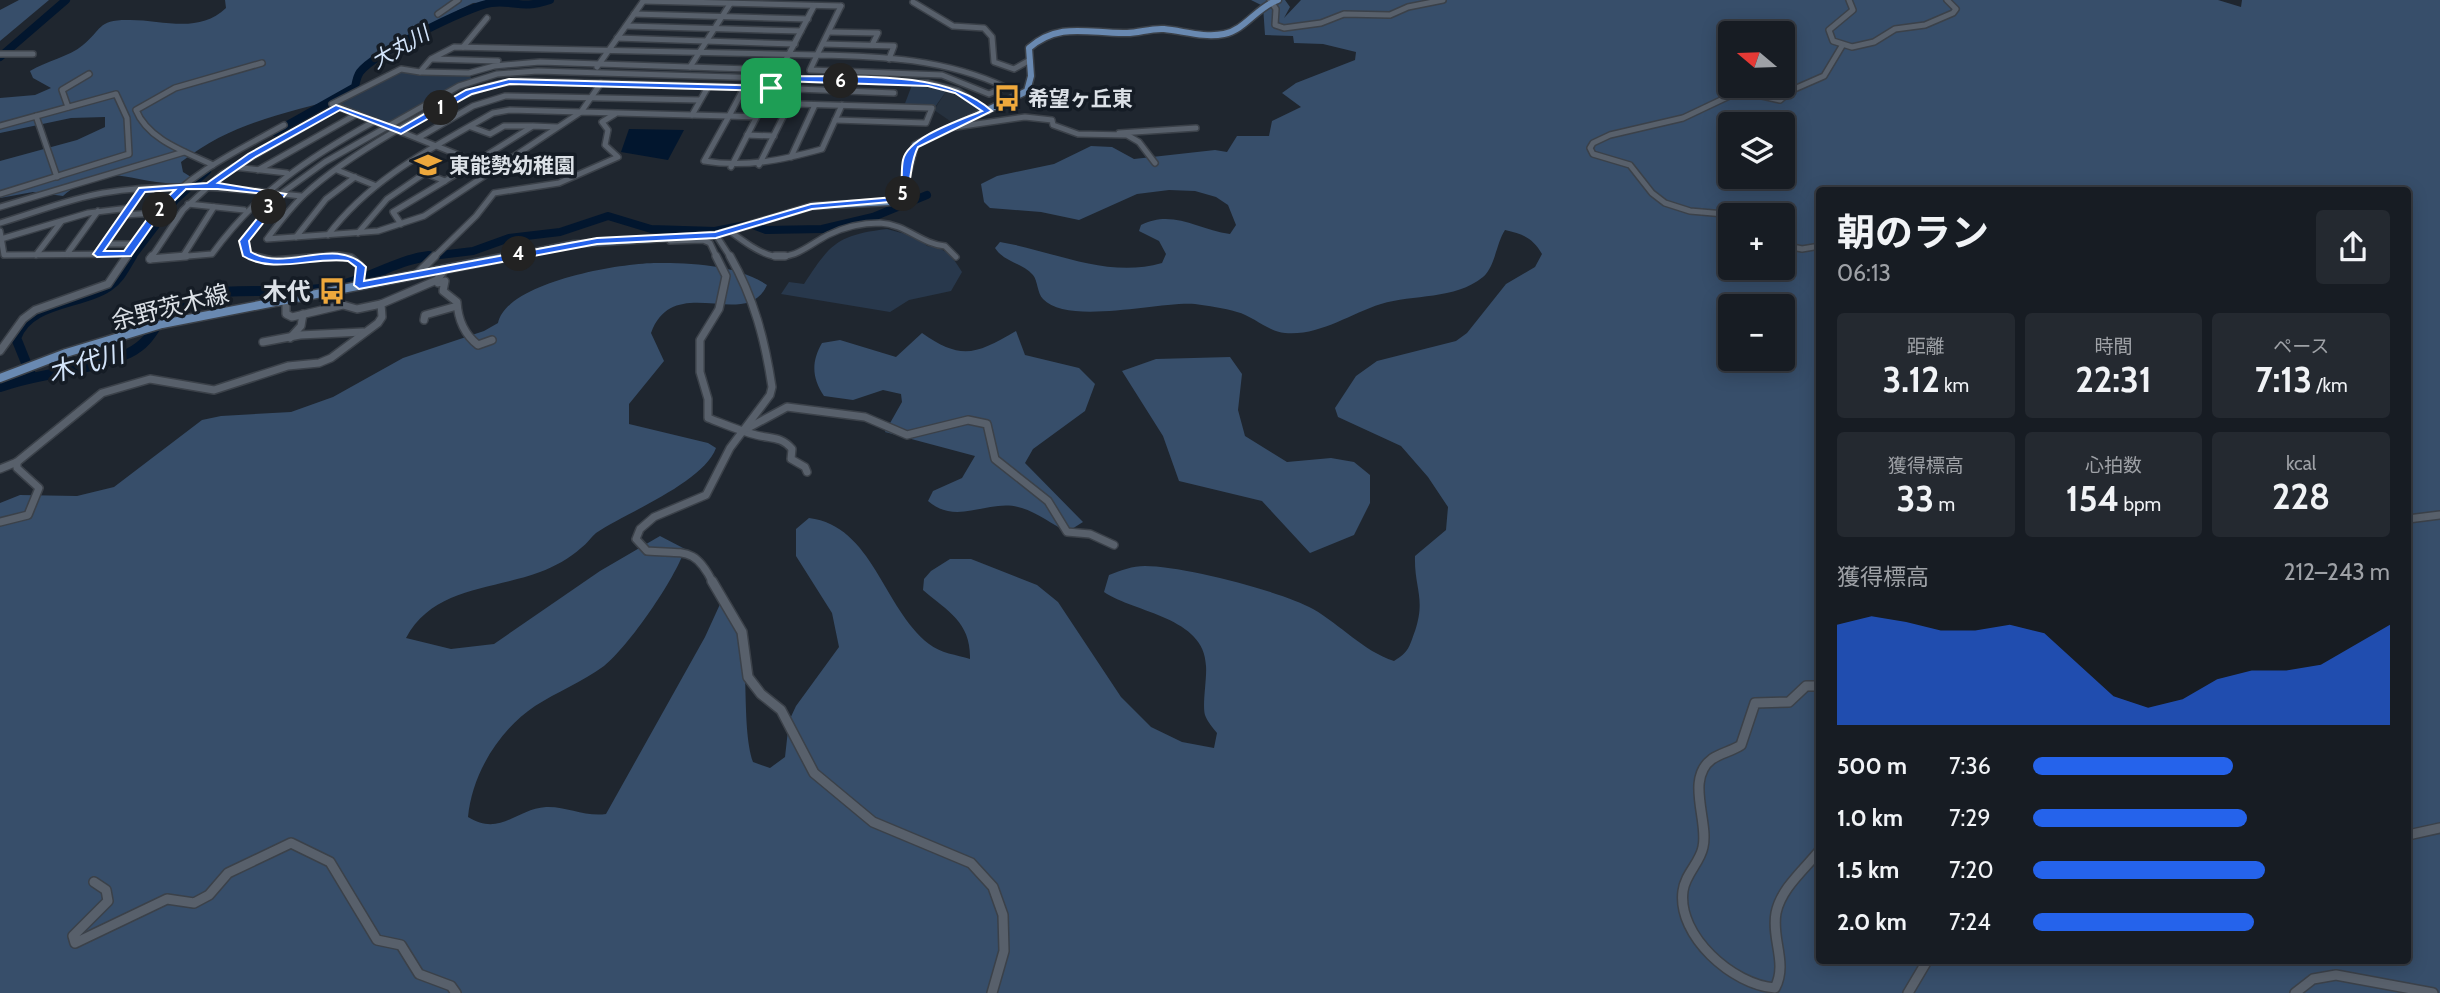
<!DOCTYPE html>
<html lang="ja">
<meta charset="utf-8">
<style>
body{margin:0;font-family:Cabin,"Noto Sans JP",sans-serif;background:#242930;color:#f1f3f6;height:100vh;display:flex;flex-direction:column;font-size:26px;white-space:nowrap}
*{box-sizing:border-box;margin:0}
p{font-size:23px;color:#9ea1a6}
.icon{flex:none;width:38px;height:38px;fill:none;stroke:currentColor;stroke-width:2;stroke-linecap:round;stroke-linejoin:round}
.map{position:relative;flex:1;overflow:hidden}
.drawer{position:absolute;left:1816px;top:187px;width:595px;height:777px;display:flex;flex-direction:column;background:#171c23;border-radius:7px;box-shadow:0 4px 18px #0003,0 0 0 2px #363a41}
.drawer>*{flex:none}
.needle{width:46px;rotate:289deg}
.controls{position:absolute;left:1718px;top:21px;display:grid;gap:14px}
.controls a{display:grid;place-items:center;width:77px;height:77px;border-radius:7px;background:#171c23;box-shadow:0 4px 18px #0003,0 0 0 2px #363a41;font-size:35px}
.pin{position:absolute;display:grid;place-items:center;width:60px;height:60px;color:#fff;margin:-30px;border-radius:14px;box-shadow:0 4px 10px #0006}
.km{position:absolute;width:35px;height:35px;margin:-18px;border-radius:50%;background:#222;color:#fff;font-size:19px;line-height:35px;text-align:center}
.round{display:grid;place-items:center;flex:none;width:74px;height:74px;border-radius:7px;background:#242930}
.summary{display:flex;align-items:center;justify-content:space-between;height:119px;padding:0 21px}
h1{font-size:38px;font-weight:700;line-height:52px}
.figures{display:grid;grid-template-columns:repeat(3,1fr);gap:10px;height:119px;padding:7px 21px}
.figures div{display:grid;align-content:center;border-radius:7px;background:#242930;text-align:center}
.figures b{font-size:35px;font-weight:700}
.figures small{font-size:19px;font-weight:400}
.figures p{font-size:19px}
.chart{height:196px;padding:14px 21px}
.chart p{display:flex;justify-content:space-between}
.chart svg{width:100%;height:126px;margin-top:7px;fill:#2563eb;opacity:.7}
ul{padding:0 21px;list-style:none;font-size:23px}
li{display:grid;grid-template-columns:112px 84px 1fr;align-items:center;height:52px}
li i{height:18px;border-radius:9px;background:#2563eb}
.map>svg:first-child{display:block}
.built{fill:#26313e}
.green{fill:#28384c}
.forest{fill:#374e6a;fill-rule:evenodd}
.water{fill:#02162e}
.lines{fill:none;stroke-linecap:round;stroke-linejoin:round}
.river-far1{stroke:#02162e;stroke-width:8}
.river{stroke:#02162e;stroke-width:10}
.minor-far2-casing{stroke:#3b4149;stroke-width:8}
.minor-far1-casing{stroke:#3b4149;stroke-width:10}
.minor-casing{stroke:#3b4149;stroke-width:12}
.major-far1-casing{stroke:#3b4149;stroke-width:9}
.major-casing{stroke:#3b4149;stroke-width:11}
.minor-far2{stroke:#58606b;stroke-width:5}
.minor-far1{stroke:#58606b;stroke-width:7}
.minor{stroke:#58606b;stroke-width:9}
.major-far1{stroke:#6989b1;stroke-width:6}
.major{stroke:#6989b1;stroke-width:8}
.route{fill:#2563eb;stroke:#fff;stroke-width:2;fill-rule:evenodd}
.labels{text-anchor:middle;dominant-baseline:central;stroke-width:7;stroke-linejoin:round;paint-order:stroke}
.far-water-label{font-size:21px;font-style:italic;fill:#d3e4fa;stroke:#151c25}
.far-poi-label{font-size:21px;font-weight:bold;fill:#dce1e7;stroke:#151c25;text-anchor:start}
.poi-label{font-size:24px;font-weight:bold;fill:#dce1e7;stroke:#151c25;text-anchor:end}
.street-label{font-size:24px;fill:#dce1e7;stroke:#151c25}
.water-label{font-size:26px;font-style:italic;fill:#d3e4fa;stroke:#151c25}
</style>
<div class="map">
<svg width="2440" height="993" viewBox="0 0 2440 993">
<rect width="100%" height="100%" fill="#1f262f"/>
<polygon class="built" points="947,90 979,109 978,111 953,123 934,110"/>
<g class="green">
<polygon points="399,71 469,75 472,79 386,123 336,104"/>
<polygon points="912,85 947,90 935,107 904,106"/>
<path d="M887,229l33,9 7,8c20,2 25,10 35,26l-11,19 -42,9 -19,12 -109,-18 8,-12 15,2c26,-40 33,-49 83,-55z"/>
</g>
<g class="forest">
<polygon points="19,0 49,0 0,41 0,10"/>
<path d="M225,0h295l-47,3 -16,8 -10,9 -78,45 -22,31c-62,18 -113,25 -166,66l2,10 8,5 -6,6c-54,4 -75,-27 -122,13l-30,-4 -33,6v-37l77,-21 28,-13v-10l-34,1 -71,15v-35l35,-3 16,-7 -18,-10 -3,-7c16,-10 39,-14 53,-26 19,-15 14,-25 44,-25 34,-1 71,15 99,-12z"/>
<path d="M1251,0h34l5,7 -6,11 17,-18h917l23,7 1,-7h198v993h-2440v-490l20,-8 57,1 37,-9 88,-67 19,-4 70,-4 42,-15 70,-39 81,-27 14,-8c9,-41 122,-60 159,-60 36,0 80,2 110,22 -21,47 -93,-14 -116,48l13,28 -35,43v20l79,19 8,5c-13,35 -89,64 -120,85 -5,4 -9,11 -15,15 -11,10 -27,19 -41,24 -48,18 -107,15 -134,66l45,11 43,-5 106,-73 60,-35 25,13c-10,30 -56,97 -81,117 -22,16 -47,26 -69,40 -36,24 -63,68 -67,111 32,20 48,-8 78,-10 20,-1 39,10 60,7l99,-177 16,-35c4,5 11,10 14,17 17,29 5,104 18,143l17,6 15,-11 4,-36 7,-15 43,-59 -7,-34 -36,-57v-27l13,-11c64,8 74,90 120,126 11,9 28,11 41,15 1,-36 -21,-47 -47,-69l1,-11 7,-8 19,-12h21l66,26 21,17 63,95 30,30 31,15 32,6 3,-15c-4,-5 -10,-12 -12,-18 -3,-10 2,-36 1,-49 -1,-49 -71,-53 -102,-74l5,-17c13,-5 23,-9 36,-9 37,0 136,25 168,43 28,16 50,42 81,52 15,-9 15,-14 21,-30 11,-33 -1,-43 0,-75l31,-26 2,-23 -20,-30 -27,-31 -63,-29 -3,-9 21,-32 21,-15 79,-20 11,-8 39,-49 29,-17 7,-13c-9,-16 -19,-20 -37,-24 -9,14 -10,37 -22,47 -28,23 -70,17 -102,27 -32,10 -61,32 -96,29 -16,-1 -32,-17 -48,-21 -13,-4 -29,-6 -42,-8 -34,-3 -127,22 -152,-5 -6,-6 -5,-18 -10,-24 -11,-12 -29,-13 -38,-27l5,-6c54,9 107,37 162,21l4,-9 -7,-13 -20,-10 2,-6c31,-16 56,4 89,9l6,-9 -8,-20 -12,-8 -21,-6 -26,-1 -32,4 -58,26 -38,-8 -51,-4 -6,-6 -3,-18 16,-8 57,-12 37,-18 21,1 22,12 81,-9 12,2 10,-16h32l3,-15 29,-14 -19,-14 14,-10 59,-23 1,-8 -33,-8 -29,-1 -1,-7 -28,-1 -2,-29zM1731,33h52v53h-52zM1731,124h52v53h-52zM1820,191h588v770h-588zM1731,215h52v53h-52zM1731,306h52v53h-52z"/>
<path d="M1016,331l9,24 54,13 16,16 -10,27 -52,38 -8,14 58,59 -16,10c-15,-8 -32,-21 -49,-25 -29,-8 -62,19 -90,-6l5,-10 29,-13 13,-22 -90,-24 17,-30 -1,-8 -18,-4 -30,10 -29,-4c-12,-18 -13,-34 -2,-53l18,-3 56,17 26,-24c40,28 54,21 94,-2z"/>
<polygon points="1230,357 1242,374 1238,410 1245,436 1287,462 1331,458 1354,462 1370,475 1370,503 1354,535 1310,553 1262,501 1179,481 1163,436 1122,371 1156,359"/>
</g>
<polygon class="water" points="629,129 684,130 668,160 621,152"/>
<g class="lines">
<g class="river-far1">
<polyline points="0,57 66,0"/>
<path d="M275,132l80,-45c1,-5 2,-11 5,-15 15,-19 107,-65 131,-69 24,-3 30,7 59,-3"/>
<polyline points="131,258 175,200 207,171"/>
<polyline points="415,258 473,251 509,238 560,232 608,216 651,229 715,231 750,224 766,230 822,229 873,217 927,195"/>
</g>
<g class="river">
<path d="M31,375l-15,-37c13,-37 65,-33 93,-52 11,-7 16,-19 23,-30"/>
<path d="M0,387c42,-15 89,-15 129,-34 31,-15 26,-43 56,-53 47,-17 100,-3 148,-13 34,-6 62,-27 96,-31"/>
</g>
<defs>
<g id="minor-far2">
<polyline points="1270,0 1276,9 1275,25 1284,28 1321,23 1344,14 1390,15 1408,7 1443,0"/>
<polyline points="1849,0 1853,10 1829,30 1833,41 1852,47 1874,42 1895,29 1925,25 1953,13 1956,9 1947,0"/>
<polyline points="643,1 841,6"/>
<polyline points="913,2 953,26 984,28 992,37 994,62 1014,69 1030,60"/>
<polyline points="438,14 458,0"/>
<polyline points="634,14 808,19"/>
<polyline points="626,26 801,31"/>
<polyline points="829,32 878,33 872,45"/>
<polyline points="617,38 795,44"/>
<polyline points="823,44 894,46 889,59"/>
<polyline points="463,47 487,18"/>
<polyline points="0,54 33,54"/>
<path d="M817,55c65,1 128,4 188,32l-16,7 -47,-19 -132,-5z"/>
<polyline points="817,55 841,6"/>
<polyline points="432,59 498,61"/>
<polyline points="597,67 644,0"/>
<polyline points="690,67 730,4"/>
<polyline points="420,72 469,73 494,66 540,62 781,70"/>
<polyline points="779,73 814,6"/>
<polyline points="744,88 729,116 756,117"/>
<path d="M771,88l-250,-7c-10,1 -22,2 -32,5 -50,16 -145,72 -184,108 -15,14 -26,29 -38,45l111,-8 46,-15 157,-104 148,4 -25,45c42,7 78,-1 118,-12l20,-44"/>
<polyline points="764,103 932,108 926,123 835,120"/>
<polyline points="332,104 401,69 420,72 431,59 454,47 817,55"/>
<polyline points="336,106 494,169"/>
<polyline points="68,107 62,90 89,74"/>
<polyline points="692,115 708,87"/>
<polyline points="36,116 57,177"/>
<polyline points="0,126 116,94 127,118 129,154 0,194"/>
<polyline points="471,127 490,134 504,126 532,126"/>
<polyline points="949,128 1025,117 1052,120 1053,125 1078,134 1127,135 1139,142 1155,163"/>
<polyline points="1119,133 1196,128"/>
<polyline points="747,135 774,136"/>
<polyline points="418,138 473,106 505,96 700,100"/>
<polyline points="791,157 815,105"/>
<path d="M213,165c-27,-13 -65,-25 -77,-55l39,-22 87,-25"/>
<polyline points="759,165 797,89 894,93"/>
<polyline points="234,167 287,173"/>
<polyline points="731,167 772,87"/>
<polyline points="258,170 357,114"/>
<polyline points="337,170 374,185"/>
<polyline points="445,181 533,126 557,127"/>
<polyline points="188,204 244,210"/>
<polyline points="0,207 184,152"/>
<polyline points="124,215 156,213"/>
<polyline points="1736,215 1690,211 1665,203 1652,193 1630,165 1593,154 1590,148 1593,143 1610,135 1683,118 1740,91 1780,100 1792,90 1824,76 1842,46"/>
<path d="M0,223c34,-10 68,-24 103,-30 66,-11 132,-5 198,3"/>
<polyline points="0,231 4,255 127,254"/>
<path d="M731,232c12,9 28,21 42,24 22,4 37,-12 55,-21 16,-8 35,-12 52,-12 26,1 41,21 65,23l11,11"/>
<polyline points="358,233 387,199 425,173 445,181 393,212 401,224"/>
<path d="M328,235c43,-57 104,-87 165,-122l17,-3 71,2 20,-29"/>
<polyline points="716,235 731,258"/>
<polyline points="296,237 326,199 355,177"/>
<polyline points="1,239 88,213 129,208"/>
<polyline points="670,241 703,240 710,243 717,258"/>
<polyline points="104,244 135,244"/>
<polyline points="1783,245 1802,249 1820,246"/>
<polyline points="67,254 98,211"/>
<polyline points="97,254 142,189"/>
<polyline points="36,255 61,222"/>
<polyline points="183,256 214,207"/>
<path d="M126,258c10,-15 19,-31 30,-45 33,-40 83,-63 128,-88"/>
<polyline points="151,258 183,210 222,174 339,107"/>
<path d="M164,258l48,-4c46,-63 96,-96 163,-133"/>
<polyline points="255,258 247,254 244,241 282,193 325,162 459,86 497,74 538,71 928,83 958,91 988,111"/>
<polyline points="313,258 350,258"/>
<polyline points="433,258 476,216 494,193 559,183 618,157 605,145 608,130 602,122 615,114"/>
</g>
<g id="minor-far1">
<polyline points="251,256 273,261 335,256"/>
<polyline points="338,256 351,258 361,267 359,285"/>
<path d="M716,256l10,20 -7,33 -19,31v32l8,27v19c16,6 32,13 48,17 15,4 25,1 36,14l-1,10 14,8 2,5"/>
<polyline points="775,256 785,256"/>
<polyline points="150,259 186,256"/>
<polyline points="150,259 152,256"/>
<polyline points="417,274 435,256"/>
<path d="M438,283l7,-2 -2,10 14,11c1,18 7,32 21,43l14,-5"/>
<polyline points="286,300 286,314 292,317 343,305 357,309 381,304"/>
<polyline points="424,320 425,315 457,306"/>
<polyline points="148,328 155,313 168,303"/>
<polyline points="290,338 301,326 303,314"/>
<polyline points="263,342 300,335 363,332"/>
<polyline points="0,351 23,319 35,310 108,284 127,256"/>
<polyline points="748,428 787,407 865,417 907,435 968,420 987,424 995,459 1048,501 1067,532 1090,534 1114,545"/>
<polyline points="0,469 17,462 102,393 150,379 214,390 288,366 319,363 331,358 378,323 382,317 381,304 437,280 445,269"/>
<polyline points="2408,519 2440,515"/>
<polyline points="0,522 28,515 39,488 17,468 17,462"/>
<path d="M713,583c-18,-37 -29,-29 -66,-32l-11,-12 4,-10 14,-12 52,-22 24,-47 40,-53 2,-8c-7,-47 -18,-89 -42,-131"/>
</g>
<g id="minor">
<polyline points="712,581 742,632 748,677 761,694 781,710 814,773 873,822 971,863 993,887 1003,915 1004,951 992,993"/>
<path d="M1820,686h-14l-17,16 -34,1 -14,42c-9,6 -20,8 -29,14 -27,20 -3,62 -9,88 -3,16 -18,27 -20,44 -6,45 50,94 92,97 13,-25 -4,-49 1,-75 5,-25 29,-44 44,-63"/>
<polyline points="2408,835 2440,828"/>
<polyline points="94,882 106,890 108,901 73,936 75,943 167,899 194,903 209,895 228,873 291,843 330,862 377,940 401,945 419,974 451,986 456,993"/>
<polyline points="1908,993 1927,961"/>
<polyline points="2295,993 2313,979 2336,975 2433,993"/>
</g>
<path id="major-far1" d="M503,258l71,-14 142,-9 96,-29 78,-4 13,-10 12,-47 112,-54 4,-15 -2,-28c31,-27 61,-14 98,-15 12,0 24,-5 37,-4 20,2 40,9 60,5 21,-4 33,-27 54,-34"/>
<polyline id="major" points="0,378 66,353 162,324 512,256"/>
</defs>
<use href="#minor-far2" class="minor-far2-casing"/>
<use href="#minor-far1" class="minor-far1-casing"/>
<use href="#minor" class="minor-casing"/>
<use href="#major-far1" class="major-far1-casing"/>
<use href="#major" class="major-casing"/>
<use href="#minor-far2" class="minor-far2"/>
<use href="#minor-far1" class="minor-far1"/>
<use href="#minor" class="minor"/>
<use href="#major-far1" class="major-far1"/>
<use href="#major" class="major"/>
</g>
<path class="route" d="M776,76c64,2 167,-9 216,35l-74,36c-10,19 -4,38 -17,54l-89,8 -96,29 -119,6 -238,45 -5,-4 2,-18 -8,-6c-34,-5 -74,14 -105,-5l-4,-15 37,-46 -58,-6h-32l-26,26 -29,41 -34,1 -4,-3 46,-66 68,-5 41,-29 88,-49 64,23 66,-38 43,-11 260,7zM779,81l149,5 27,7 27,18c-21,9 -74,26 -79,49 -3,14 2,25 -8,37l-84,7 -96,28 -118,6 -233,43 2,-14c-31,-32 -80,6 -115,-15l-2,-11 37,-47 -68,-11 36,-25 86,-48 61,24 71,-40 38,-10 261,7zM175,190l-22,21 -29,40h-20l41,-59z"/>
<defs>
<symbol id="bus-bare" viewBox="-9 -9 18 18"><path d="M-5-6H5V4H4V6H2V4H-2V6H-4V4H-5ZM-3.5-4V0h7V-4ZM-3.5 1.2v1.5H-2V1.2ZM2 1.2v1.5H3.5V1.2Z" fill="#eea83c" stroke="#151c25" stroke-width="2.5" paint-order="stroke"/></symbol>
<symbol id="school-bare" viewBox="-9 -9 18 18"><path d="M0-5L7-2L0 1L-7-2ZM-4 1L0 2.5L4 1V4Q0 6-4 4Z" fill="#eea83c" stroke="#151c25" stroke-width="2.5" paint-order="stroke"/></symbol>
</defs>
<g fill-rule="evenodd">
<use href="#bus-bare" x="988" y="79" width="38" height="38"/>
<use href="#school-bare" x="409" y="146" width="38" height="38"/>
<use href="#bus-bare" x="313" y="272" width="38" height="38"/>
</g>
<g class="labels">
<g class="far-water-label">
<text transform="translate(400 47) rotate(-30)">大丸川</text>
</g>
<g class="far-poi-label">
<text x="1028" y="98">希望ヶ丘東</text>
<text x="449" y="165">東能勢幼稚園</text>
</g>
<g class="poi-label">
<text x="311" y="291">木代</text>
</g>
<g class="street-label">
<text transform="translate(170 307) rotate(-14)">余野茨木線</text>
</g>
<g class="water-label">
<text transform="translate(86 363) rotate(-16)">木代川</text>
</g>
</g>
</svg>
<div class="controls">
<a><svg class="needle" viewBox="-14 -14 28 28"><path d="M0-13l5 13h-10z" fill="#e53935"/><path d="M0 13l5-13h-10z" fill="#9ea1a6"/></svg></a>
<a><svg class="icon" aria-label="layers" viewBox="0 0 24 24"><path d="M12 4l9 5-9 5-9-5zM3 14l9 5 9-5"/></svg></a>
<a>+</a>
<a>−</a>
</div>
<div class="pin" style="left:771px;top:88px;background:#1e9e55"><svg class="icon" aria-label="arrive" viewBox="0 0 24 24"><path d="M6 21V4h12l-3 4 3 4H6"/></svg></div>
<b class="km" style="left:441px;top:108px">1</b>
<b class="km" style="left:160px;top:210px">2</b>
<b class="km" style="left:269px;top:207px">3</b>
<b class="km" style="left:519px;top:254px">4</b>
<b class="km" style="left:903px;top:194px">5</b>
<b class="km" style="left:841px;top:81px">6</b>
<section class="drawer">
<div class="summary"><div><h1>朝のラン</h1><p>06:13</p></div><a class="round"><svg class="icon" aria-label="share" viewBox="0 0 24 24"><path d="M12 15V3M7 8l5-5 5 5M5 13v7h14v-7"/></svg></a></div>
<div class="figures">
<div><p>距離</p><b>3.12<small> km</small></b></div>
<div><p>時間</p><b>22:31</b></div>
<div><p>ペース</p><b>7:13<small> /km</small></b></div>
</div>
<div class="figures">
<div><p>獲得標高</p><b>33<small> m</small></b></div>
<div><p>心拍数</p><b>154<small> bpm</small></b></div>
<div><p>kcal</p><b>228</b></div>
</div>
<div class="chart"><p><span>獲得標高</span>212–243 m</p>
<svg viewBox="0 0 160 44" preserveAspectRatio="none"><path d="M0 44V9L10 6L20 8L30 11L40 11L50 9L60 12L70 23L80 34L90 38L100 35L110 28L120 25L130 25L140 23L150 16L160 9V44z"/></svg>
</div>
<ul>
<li><b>500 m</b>7:36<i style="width:56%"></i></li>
<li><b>1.0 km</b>7:29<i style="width:60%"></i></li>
<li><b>1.5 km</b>7:20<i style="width:65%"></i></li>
<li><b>2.0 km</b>7:24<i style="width:62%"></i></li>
</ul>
</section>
</div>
